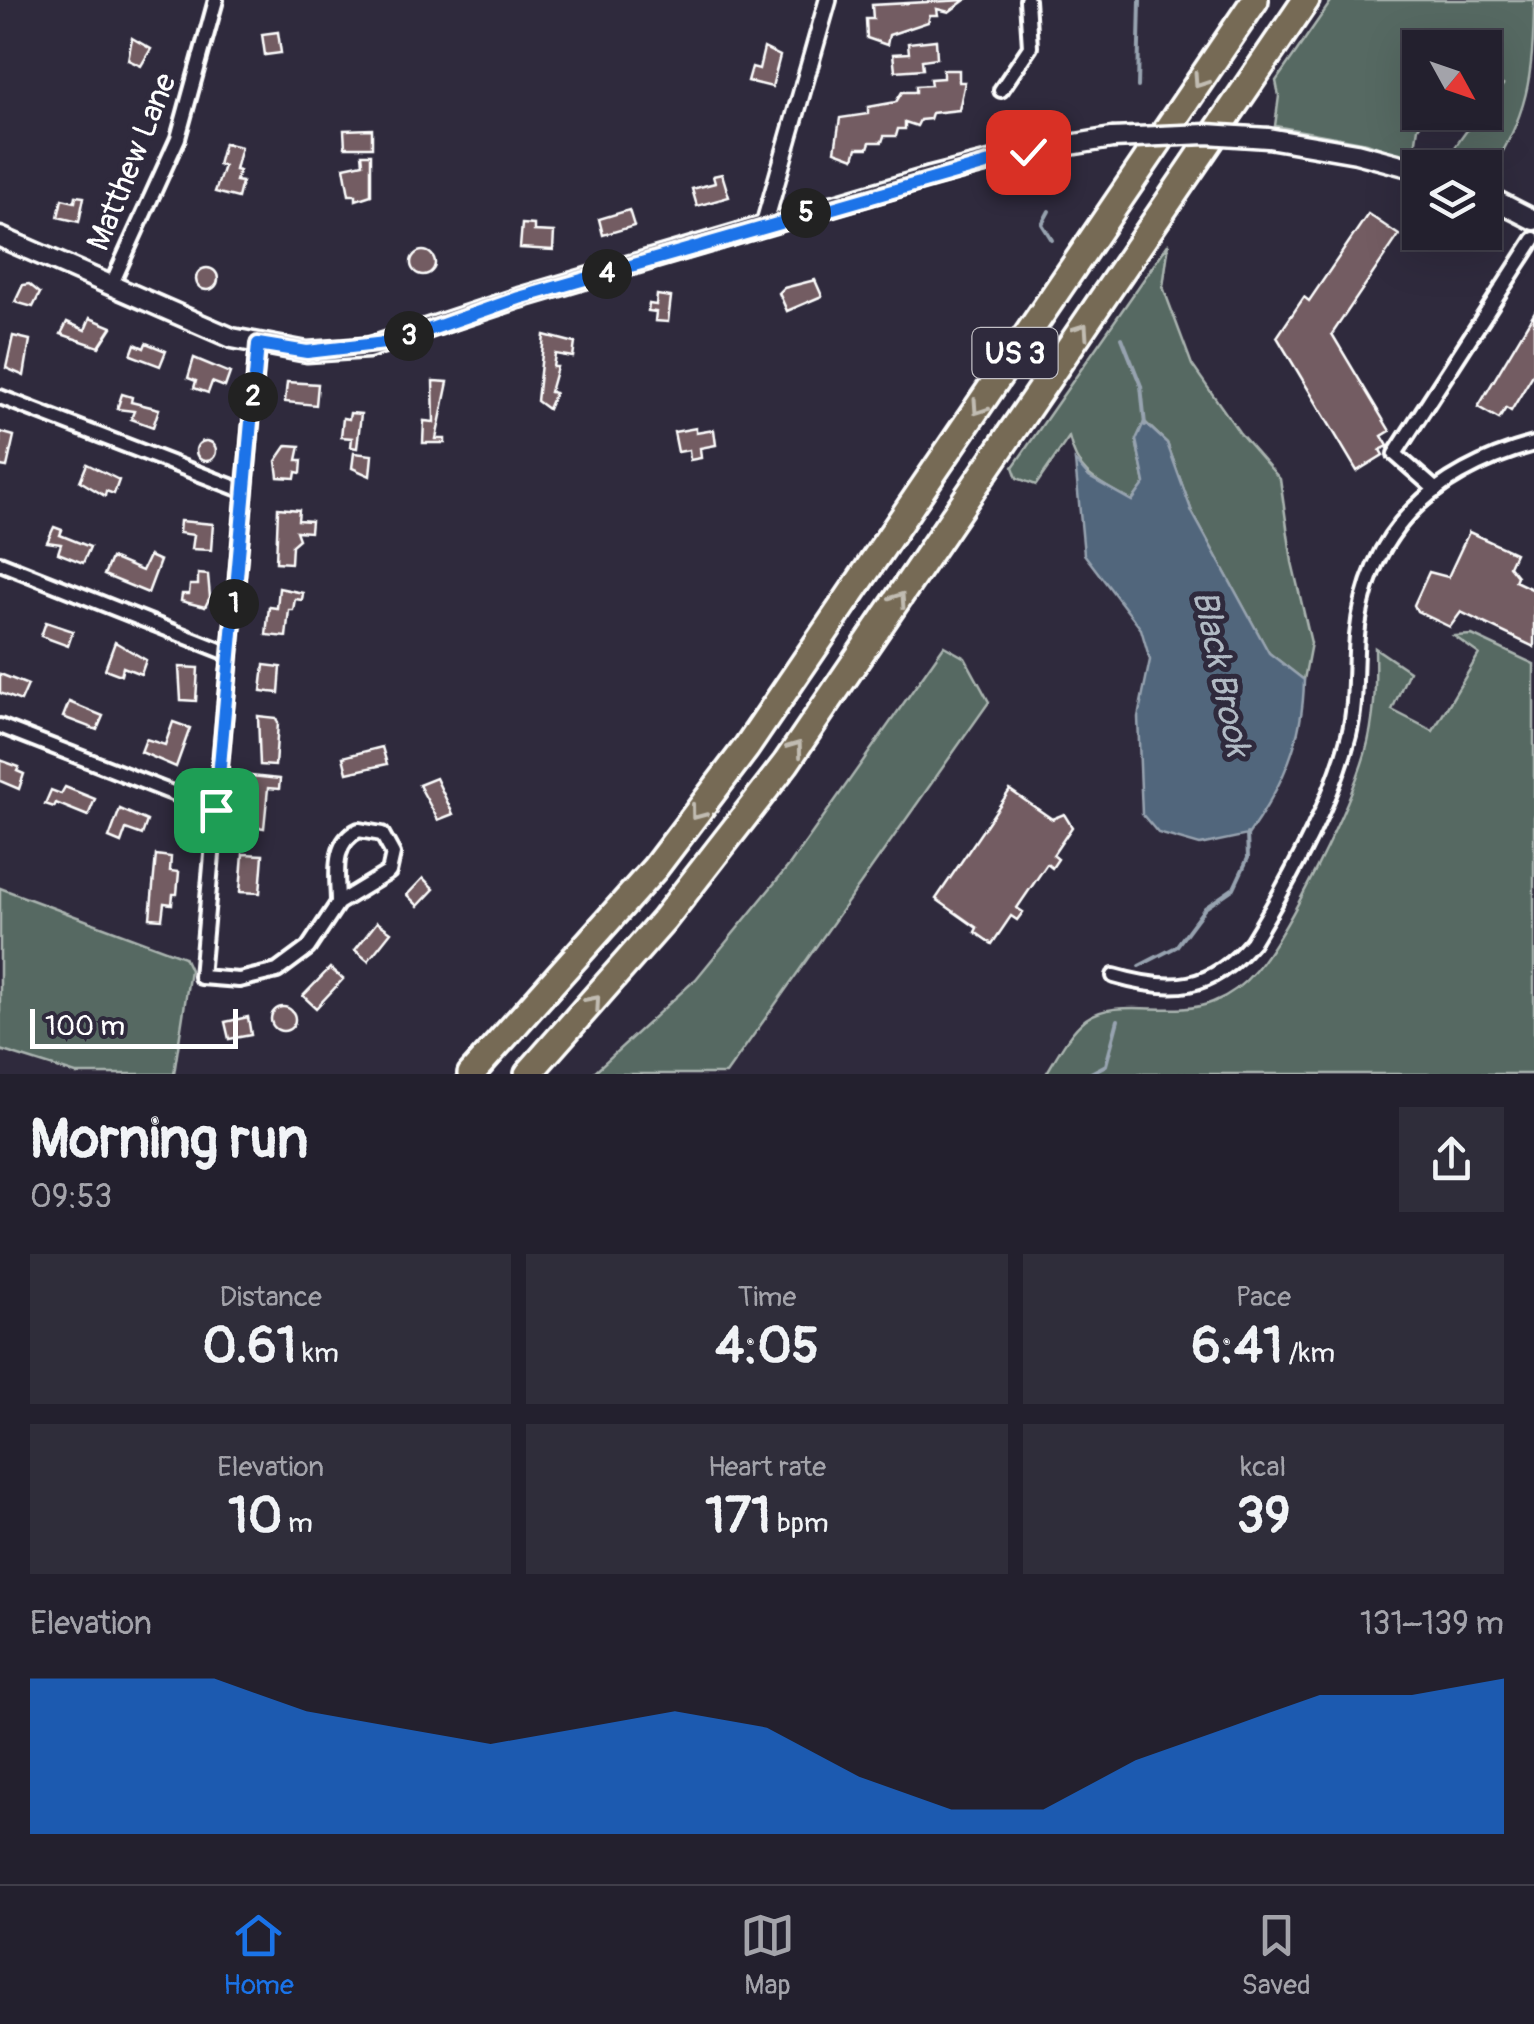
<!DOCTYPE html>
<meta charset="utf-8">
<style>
body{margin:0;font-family:Pangolin,sans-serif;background:#2f2d3a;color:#f1f3f6;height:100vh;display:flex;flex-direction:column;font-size:38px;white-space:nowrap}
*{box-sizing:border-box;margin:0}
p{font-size:32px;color:#a3a3aa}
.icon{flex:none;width:55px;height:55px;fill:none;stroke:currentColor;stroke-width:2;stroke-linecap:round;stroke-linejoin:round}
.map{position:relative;height:1074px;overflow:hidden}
.panel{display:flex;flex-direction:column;background:#23202e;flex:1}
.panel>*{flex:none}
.needle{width:65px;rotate:130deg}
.buttons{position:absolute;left:1402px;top:30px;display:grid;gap:20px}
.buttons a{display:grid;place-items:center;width:100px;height:100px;border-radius:0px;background:#23202e;box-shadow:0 10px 40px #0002,0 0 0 2px #403e4a;font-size:50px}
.scale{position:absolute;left:30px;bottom:25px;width:208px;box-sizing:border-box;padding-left:10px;border:5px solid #fff;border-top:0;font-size:28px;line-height:35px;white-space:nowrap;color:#fff;-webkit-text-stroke:8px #2f2a3d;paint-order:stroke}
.pin{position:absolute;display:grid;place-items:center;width:85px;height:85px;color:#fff;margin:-42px;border-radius:20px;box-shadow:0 5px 15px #0006}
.km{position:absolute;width:50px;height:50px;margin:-25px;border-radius:50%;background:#222;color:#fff;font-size:28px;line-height:50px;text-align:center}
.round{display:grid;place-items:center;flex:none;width:105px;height:105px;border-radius:0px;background:#2f2d3a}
.head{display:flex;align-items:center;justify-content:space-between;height:170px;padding:0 30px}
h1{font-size:55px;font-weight:800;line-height:75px}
.figures{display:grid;grid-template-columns:repeat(3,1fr);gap:15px;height:170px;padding:10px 30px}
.figures div{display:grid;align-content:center;border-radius:0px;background:#2f2d3a;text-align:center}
.figures b{font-size:50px;font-weight:800}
.figures small{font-size:28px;font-weight:400}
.figures p{font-size:28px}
.chart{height:280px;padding:20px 30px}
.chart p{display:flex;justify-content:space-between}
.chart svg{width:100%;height:180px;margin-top:10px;fill:#1a73e8;opacity:.7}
.tabs{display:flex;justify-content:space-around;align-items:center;height:140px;border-top:2px solid #403e4a;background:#23202e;font-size:28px;color:#a3a3aa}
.tabs a{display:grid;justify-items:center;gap:5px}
.tabs .selected{color:#1a73e8}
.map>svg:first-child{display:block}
.green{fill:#566962;stroke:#aab4b0;stroke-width:2.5}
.water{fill:#51667c;stroke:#97a3b0;stroke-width:2.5}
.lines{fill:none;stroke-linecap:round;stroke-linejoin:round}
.stream{stroke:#97a3b0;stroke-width:4}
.building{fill:#735c62;stroke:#fff;stroke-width:2.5}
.minor-casing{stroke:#fff;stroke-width:20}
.tertiary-casing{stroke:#fff;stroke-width:22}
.secondary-casing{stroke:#fff;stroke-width:25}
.motorway-casing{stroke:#fff;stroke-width:32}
.minor{stroke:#2f2a3d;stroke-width:12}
.tertiary{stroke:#2f2a3d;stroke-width:15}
.secondary{stroke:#2f2a3d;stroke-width:18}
.motorway{stroke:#766a55;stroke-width:25}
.secondary-bridge-casing{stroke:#fff;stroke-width:25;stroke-linecap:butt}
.secondary-bridge{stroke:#2f2a3d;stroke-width:18}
.oneway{stroke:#c1bcb2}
.route-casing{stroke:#fff;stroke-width:20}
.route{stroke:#1a73e8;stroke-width:12}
.labels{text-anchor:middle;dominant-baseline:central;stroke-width:10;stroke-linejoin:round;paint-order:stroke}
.shield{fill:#2f2a3d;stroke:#c1bfc5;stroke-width:2.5}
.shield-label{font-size:30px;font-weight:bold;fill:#fff}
.street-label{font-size:32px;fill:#fff;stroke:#2f2a3d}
.water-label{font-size:35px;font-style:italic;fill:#b1bac4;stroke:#2f2a3d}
</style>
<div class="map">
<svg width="1534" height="1074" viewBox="0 0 1534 1074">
<rect width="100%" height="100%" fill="#2f2a3d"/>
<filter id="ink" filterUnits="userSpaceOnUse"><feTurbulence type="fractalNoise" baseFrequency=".01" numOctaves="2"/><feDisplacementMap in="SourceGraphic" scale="20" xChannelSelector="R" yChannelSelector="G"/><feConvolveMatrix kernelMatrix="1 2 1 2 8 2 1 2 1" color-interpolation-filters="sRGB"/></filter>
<g filter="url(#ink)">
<g class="green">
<path d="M1332,0h202c0,74 -6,118 -49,180v-12l-42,-1c18,-32 38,-55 60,-82l-18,-11v-26h-65v64l8,1 -10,15 -5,32 -46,-17 -92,-17 4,-30 -3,-15z"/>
<path d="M1169,243l-6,44 29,78 47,67 41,47 12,83 19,81 -7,37 -35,-27 -77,-141 -25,-69 -22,-21 -9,18 9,43 -13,18c-33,-19 -54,-24 -63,-64l-33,48 -19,-7 -4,-11z"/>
<path d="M1472,635l62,29v410h-488c11,-18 23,-42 40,-55 32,-23 87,0 127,-17 15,-6 31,-18 42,-31 34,-40 95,-166 110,-217 10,-35 11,-70 10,-106l34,23 -17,39 41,21 46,-77 -25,-18z"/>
<polygon points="944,646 965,658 989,702 726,1074 592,1074 696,979 791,863"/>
<polygon points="0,888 184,957 190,970 174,1074 76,1074 0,1050"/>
</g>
<path class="water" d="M1144,422l23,21 25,69 77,141 35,27c-1,61 -21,105 -56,155l-48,10 -42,-12 -16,-19 -4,-97 12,-57 -9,-31 -57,-75 -9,-93 14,16 43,24 13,-18 -9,-43z"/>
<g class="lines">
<g class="stream">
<polyline points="1138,87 1140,0"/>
<polyline points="1049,211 1042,224 1052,240"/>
<polyline points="1122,338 1141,386 1145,425"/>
<polyline points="1139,966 1176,947 1205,908 1234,888 1248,858 1247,834"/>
<polyline points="1089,1074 1106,1065 1118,1020"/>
</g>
</g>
<g class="building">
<polygon points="965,0 949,12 937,9 938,15 930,15 928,22 889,35 887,45 867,38 866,19 873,19 872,5"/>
<polygon points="278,32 281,53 265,55 262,34"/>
<polygon points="132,38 151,49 141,66 128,60"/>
<polygon points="936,40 937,58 922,60 923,69 895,71 893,54 909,53 908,43"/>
<polygon points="764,48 780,56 772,87 748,81 752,67 759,69"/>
<polygon points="943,70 959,70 959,82 965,82 959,110 932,113 930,119 920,120 917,126 905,122 905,129 898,129 896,136 884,136 882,142 870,142 868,148 857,148 854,158 835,151 840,118 868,114 868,107 896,102 902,92 916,92 916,86 931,85 930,79 943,78"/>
<polygon points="372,129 372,147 345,147 344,130"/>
<polygon points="224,143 241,147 235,170 239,171 236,181 242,182 238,198 215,192 224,166 218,165"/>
<polygon points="362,154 371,154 371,195 356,200 356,195 349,195 344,167 363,163"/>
<polygon points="722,174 729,197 697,206 692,189 715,183 713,176"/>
<polygon points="76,196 84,197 79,222 58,217 62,199 75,202"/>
<polygon points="629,210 634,226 603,235 599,219"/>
<polygon points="1368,214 1399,235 1332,334 1390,431 1382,436 1388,446 1380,450 1383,455 1357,471 1277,337 1304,297 1309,301"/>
<polygon points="522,224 534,225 534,231 554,232 553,250 520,248"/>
<circle cx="423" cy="263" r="12"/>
<circle cx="207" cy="279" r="11"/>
<polygon points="815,280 822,296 787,311 779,293 784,288"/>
<polygon points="29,284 40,293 33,307 15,302 23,285"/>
<polygon points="657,295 671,297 668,322 655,321 656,312 648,311 649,304 656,305"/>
<polygon points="1534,313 1534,373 1511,411 1506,408 1499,419 1478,407"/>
<polygon points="90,318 112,327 99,347 61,334 67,322 85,330"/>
<polygon points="544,335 575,343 573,357 555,354 553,367 557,367 550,392 555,393 548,409 537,401"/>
<polygon points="13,336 30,340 24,376 6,368"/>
<polygon points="146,343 166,351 160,366 131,355 135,344 144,348"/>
<polygon points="194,358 230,373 225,387 212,382 208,393 194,388 196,381 188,378"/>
<polygon points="433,381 448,382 436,439 445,439 445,443 423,443 424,421 434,422"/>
<polygon points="287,382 318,384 316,405 285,402"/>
<polygon points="122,394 132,397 131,402 159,409 153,427 131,419 134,411 117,409"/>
<polygon points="350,413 361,414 357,448 351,447 352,438 341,437 343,418 349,419"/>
<polygon points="696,428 696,433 714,430 716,445 700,448 701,458 690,460 689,450 678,452 674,432"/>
<polygon points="0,432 14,436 7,467 0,466"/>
<circle cx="206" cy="451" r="10"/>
<polygon points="287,445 300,446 297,460 302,460 301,473 296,472 295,478 278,477 276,461"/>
<polygon points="354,453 372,455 370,476 352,468"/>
<polygon points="87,464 119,480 114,494 106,491 105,496 80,481"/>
<polygon points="278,508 299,510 298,520 311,521 310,532 296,531 299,539 292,545 291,563 276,562"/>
<polygon points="180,521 213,524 211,550 192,549 194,535 179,533"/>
<polygon points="54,527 62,530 60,535 90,547 83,563 58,553 61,544 47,542"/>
<polygon points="1469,532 1515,553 1509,566 1517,576 1515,581 1534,590 1534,647 1461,612 1450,627 1417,611 1414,605 1429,572 1448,577"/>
<polygon points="149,556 160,561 148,593 104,575 111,558 142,571"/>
<polygon points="198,574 208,575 210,597 205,607 181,601 182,594 189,594 190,585 198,585"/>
<polygon points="279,588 303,593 302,600 295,599 293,610 289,610 286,637 266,635 269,607 277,608"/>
<polygon points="46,622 73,631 68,646 41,636"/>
<polygon points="115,642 146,660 141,674 123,667 121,675 105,669"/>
<polygon points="264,665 281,667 279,693 261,691"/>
<polygon points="179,667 198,668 196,701 181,700"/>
<polygon points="0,674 28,685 21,701 0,693"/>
<polygon points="69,702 103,716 97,730 63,717"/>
<polygon points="258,716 276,718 278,723 275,766 260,765"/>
<polygon points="173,722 190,728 176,767 141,752 146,739 165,745"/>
<polygon points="382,747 387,764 347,773 343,757"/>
<polygon points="0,760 19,767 17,771 24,774 19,789 0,781"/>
<polygon points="251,776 280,779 279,789 268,788 264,828 251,826 257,807 248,806"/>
<polygon points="436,778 453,814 438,820 419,785"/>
<polygon points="65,787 95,799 88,816 56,803 54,807 45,804 51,790 61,794"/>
<polygon points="1010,790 1052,819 1064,814 1072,827 1053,855 1058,859 1052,868 1047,864 1017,908 1023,912 1017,920 1011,916 992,944 975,932 977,928 936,899"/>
<polygon points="120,809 147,821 142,835 126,829 121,843 109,838"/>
<polygon points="243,854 263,855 260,893 240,892"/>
<polygon points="156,855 171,857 170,871 179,872 177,894 173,894 172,904 164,903 162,919 150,918"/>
<polygon points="423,878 434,889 418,906 407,895"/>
<polygon points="377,922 391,932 368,961 355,950"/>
<polygon points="330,968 343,979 316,1008 303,996"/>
<circle cx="283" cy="1019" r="12"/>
<polygon points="248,1017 251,1035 229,1039 225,1022"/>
</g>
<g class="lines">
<defs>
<g id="minor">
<polyline points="1001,90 1030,47 1027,0"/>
<polyline points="111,286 178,138 216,0"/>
<path d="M258,344l-57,633 38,3 38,-9 31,-23 30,-45 51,-31 4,-18 -11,-20 -23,-4c-29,13 -21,47 -21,73"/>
<polyline points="0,397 244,491"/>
<polyline points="1436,490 1395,454 1534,239"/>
<polyline points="0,563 230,654"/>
<polyline points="0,726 216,810"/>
<path d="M1114,976c58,17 97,15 138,-34 36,-59 80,-140 97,-207 8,-33 5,-66 8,-99 10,-106 78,-165 177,-192"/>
</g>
<polyline id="tertiary" points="764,225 828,0"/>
<g id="secondary">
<polyline points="1268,138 1356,153 1420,170"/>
<polyline points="1485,195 1534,220"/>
<polyline points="0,237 232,338 307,352 368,348 519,298 930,177 1028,152 1112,138"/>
</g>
<g id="motorway">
<polyline points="471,1074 655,868 746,748 1255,0"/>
<polyline points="528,1074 663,921 786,763 1306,0"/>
</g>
</defs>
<use href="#minor" class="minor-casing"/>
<use href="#tertiary" class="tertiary-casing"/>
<use href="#secondary" class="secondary-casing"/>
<use href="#motorway" class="motorway-casing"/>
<use href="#minor" class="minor"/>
<use href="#tertiary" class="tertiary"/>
<use href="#secondary" class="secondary"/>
<use href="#motorway" class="motorway"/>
<defs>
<polyline id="secondary-bridge" points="1112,138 1207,134 1268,138"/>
</defs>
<use href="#secondary-bridge" class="secondary-bridge-casing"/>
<use href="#secondary-bridge" class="secondary-bridge"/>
</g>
<defs><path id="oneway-chevron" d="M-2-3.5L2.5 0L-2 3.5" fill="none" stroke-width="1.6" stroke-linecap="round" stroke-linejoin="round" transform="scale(2.5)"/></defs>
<g class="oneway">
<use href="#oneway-chevron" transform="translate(1200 81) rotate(124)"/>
<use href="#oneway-chevron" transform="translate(1082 330) rotate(-56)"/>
<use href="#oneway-chevron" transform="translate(979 408) rotate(124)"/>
<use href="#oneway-chevron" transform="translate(899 599) rotate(-56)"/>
<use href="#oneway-chevron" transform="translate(796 748) rotate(-54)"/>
<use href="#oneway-chevron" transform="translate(697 813) rotate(127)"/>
<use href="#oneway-chevron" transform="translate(594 1002) rotate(-49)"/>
</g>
</g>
<g class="lines" filter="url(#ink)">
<defs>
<polyline id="route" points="216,810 258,344 307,352 394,342 519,298 1028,152"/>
</defs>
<use href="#route" class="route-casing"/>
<use href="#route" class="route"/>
</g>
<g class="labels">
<rect class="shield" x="972.5" y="328" width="85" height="50" rx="8"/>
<g class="shield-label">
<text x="1015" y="353">US 3</text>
</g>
<g class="street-label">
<text transform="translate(132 162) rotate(-68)">Matthew Lane</text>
</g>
<g class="water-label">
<text transform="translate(1221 673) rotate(78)">Black Brook</text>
</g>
</g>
</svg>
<div class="buttons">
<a><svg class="needle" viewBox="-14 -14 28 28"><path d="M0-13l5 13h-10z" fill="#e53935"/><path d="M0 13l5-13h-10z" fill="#a3a3aa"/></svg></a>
<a><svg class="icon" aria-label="layers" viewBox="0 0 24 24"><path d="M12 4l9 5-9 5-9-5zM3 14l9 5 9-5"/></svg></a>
</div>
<div class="scale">100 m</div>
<div class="pin" style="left:216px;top:810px;background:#1e9e55"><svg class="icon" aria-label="arrive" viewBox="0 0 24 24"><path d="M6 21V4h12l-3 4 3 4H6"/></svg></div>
<div class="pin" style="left:1028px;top:152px;background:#d93025"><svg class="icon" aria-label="check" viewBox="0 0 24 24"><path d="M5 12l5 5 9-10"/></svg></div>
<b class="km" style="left:234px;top:604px">1</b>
<b class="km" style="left:253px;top:397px">2</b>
<b class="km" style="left:409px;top:336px">3</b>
<b class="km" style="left:607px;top:274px">4</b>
<b class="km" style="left:806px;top:213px">5</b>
</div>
<section class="panel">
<div class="head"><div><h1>Morning run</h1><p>09:53</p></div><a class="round"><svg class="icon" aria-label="share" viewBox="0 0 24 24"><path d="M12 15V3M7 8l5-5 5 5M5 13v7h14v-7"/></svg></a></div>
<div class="figures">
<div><p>Distance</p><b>0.61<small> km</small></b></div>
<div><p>Time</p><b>4:05</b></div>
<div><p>Pace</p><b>6:41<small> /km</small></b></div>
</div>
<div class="figures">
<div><p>Elevation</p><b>10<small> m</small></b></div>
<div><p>Heart rate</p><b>171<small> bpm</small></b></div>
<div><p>kcal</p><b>39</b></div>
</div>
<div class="chart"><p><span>Elevation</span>131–139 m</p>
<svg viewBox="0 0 160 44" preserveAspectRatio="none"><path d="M0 44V6L10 6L20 6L30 14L40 18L50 22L60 18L70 14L80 18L90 30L100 38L110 38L120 26L130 18L140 10L150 10L160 6V44z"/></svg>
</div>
</section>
<nav class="tabs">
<a class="selected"><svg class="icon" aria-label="home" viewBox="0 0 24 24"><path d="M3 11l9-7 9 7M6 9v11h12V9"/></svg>Home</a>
<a><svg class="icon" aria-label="map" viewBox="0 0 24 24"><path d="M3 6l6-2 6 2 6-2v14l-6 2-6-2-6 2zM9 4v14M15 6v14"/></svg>Map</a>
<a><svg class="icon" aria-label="saved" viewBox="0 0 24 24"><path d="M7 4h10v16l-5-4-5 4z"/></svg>Saved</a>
</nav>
